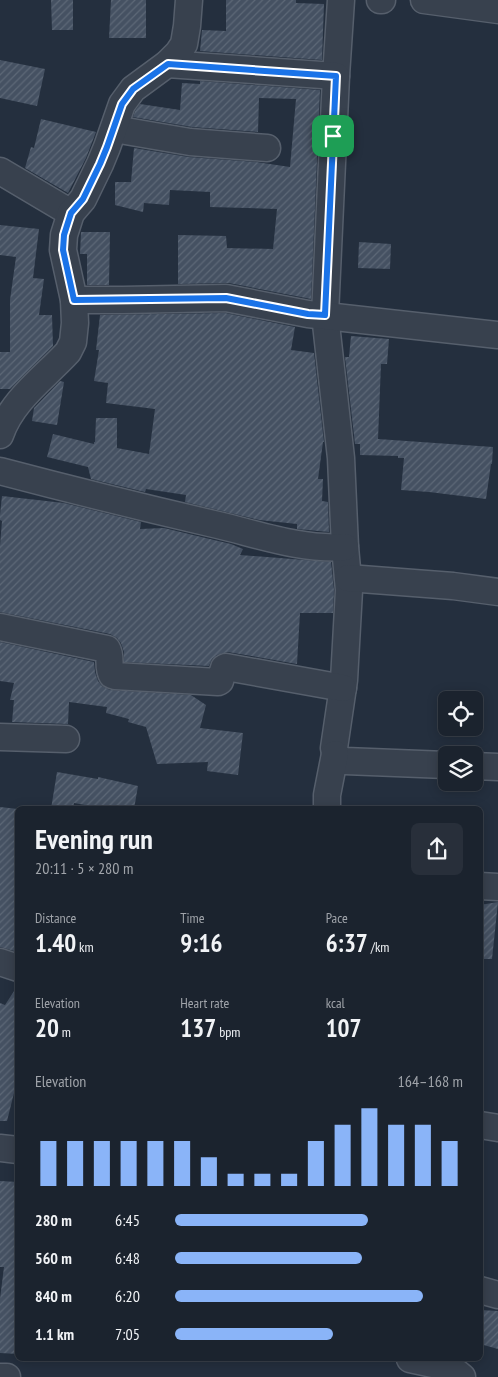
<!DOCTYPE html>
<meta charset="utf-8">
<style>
body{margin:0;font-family:"PT Sans Narrow",sans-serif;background:#282f3a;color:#f1f3f6;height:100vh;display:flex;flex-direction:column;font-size:19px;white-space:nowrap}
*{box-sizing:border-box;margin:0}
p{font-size:16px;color:#a0a4aa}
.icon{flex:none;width:28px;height:28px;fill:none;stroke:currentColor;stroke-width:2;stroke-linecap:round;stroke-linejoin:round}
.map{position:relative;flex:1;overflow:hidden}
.panel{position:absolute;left:15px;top:806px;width:468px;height:555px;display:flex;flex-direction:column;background:#1b232e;border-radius:8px;box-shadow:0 2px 12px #0003,0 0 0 1px #39404a}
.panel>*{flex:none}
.buttons{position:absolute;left:438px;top:691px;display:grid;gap:10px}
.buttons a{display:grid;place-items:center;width:45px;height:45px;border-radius:8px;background:#1b232e;box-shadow:0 2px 12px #0003,0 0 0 1px #39404a;font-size:25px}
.pin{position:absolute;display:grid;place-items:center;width:42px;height:42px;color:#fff;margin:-21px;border-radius:10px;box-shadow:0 2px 8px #0006}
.round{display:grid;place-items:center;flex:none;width:52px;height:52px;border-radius:8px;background:#282f3a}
.head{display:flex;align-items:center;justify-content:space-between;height:85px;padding:0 20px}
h1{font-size:28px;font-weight:800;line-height:38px}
.stats{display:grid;grid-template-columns:repeat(3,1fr);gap:8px;height:85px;padding:5px 20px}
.stats div{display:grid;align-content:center}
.stats b{font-size:25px;font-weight:800}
.stats small{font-size:14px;font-weight:400}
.stats p{font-size:14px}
.chart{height:140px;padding:10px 20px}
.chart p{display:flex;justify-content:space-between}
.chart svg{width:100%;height:90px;margin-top:5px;stroke:#8ab4f8;stroke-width:6}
ul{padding:0 20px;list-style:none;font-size:16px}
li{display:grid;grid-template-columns:80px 60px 1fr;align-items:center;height:38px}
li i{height:12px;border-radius:6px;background:#8ab4f8}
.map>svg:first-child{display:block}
.building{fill:url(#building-hatch)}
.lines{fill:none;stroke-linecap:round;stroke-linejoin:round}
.street-casing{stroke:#565f6c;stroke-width:29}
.street{stroke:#38414e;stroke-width:26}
.route-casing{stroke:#fff;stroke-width:10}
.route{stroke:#1a73e8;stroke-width:6}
</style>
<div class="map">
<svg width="498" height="1377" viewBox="0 0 498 1377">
<defs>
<pattern id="building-hatch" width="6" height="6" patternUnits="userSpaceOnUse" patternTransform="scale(1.25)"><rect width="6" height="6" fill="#455162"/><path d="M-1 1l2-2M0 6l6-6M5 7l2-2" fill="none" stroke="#5d6877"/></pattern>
</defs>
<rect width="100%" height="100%" fill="#242f3e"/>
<g class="building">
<polygon points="51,0 73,0 73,30 52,30"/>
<polygon points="111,0 146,0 146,38 109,38"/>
<polygon points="226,0 296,0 296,3 324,4 322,60 200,51 202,30 226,31"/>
<polygon points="0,60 45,69 37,106 0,98"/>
<polygon points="200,81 320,90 311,299 229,283 178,284 178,235 226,236 227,248 273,249 277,209 210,207 210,192 170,190 169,205 144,203 143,212 115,205 115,182 131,182 134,148 189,157 256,162 290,167 296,99 259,98 258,132 192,127 133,117 135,111 140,104 180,110 182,83 200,84"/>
<polygon points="41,119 96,132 86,158 68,193 25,168 31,147 34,148"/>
<polygon points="0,225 39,229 33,278 44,279 39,315 52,315 53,346 10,389 0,389 0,352 10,352 10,300 16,257 0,255"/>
<polygon points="81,232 110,232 109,285 87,285 87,254 80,254"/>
<polygon points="359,242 391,244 390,269 358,268"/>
<polygon points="225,313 295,327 291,350 314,353 324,442 323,442 318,479 323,479 322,501 328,502 329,532 297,529 297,524 259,520 185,502 186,495 146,489 145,492 91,479 88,467 47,457 53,434 94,444 94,442 95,442 96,418 117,418 117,448 149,454 155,409 106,403 108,383 94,381 99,350 96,350 100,315"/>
<polygon points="351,336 389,339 387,364 381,364 378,439 493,447 492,464 491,464 486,499 429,492 401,490 404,458 398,458 398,456 360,455 360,444 355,444 345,357 349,357"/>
<polygon points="60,381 64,382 57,425 32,421 34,408"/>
<polygon points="2,496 64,503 141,522 140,529 164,528 214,540 231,544 243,549 240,555 331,562 334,590 333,613 300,613 297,664 228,652 217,655 212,659 209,666 124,662 124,652 121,643 117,638 110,634 0,612 0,546 2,521 0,520 0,515"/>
<polygon points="0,642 94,662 95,672 98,681 102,686 110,690 191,695 206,705 200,728 243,733 238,775 207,771 208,762 157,764 146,727 128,722 129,719 106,713 107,707 69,702 68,724 12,722 14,700 10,700 14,683 0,681"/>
<polygon points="57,772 98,779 98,777 138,786 134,809 107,809 74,803 73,809 51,809"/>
<polygon points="0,807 18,809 18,952 0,947"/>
<polygon points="498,902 492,959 480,959 480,905"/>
<polygon points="18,985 18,1077 7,1121 0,1121 0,1003 5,1005"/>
<polygon points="0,1181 18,1182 18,1354 0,1353 0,1299 4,1267 0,1267"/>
<polygon points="480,1310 498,1311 498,1349 480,1344"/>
</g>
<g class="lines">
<defs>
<g id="street">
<path d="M341,0l-5,76 -11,239 16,143 4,89 4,43 -5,90 -10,68c1,7 4,10 11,13l101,4"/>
<polyline points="380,0 382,0"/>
<polyline points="424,0 498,10"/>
<polyline points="167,64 336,76"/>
<polyline points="114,129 190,142 267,148"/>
<polyline points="0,171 71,213"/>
<polyline points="74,300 123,300 226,298 308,314 498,335"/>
<path d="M0,435c12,-35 44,-57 68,-83l5,-10 2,-19 -1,-23 -11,-50 1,-15 7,-22 12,-14 17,-35 7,-17 15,-43 11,-15 34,-25 11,-11 6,-9 3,-18 2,-26"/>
<path d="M0,471c72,19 145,37 218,54 42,10 84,25 127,22"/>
<polyline points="348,578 453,586 498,592"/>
<path d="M0,627l107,22c5,8 0,18 5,26l3,1 103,6 2,-1 4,-13 2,-1 117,21"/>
<polyline points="0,737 66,739"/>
<polyline points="474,766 498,767"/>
<polyline points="327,809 327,795 335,754"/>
<polyline points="480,886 498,887"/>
<polyline points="0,962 18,968"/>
<polyline points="480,1125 498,1128"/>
<polyline points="0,1148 18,1150"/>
<polyline points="480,1290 498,1295"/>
<polyline points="410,1359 451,1368 462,1377"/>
<polyline points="0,1377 7,1377"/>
</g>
</defs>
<use href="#street" class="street-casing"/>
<use href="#street" class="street"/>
</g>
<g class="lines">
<defs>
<polygon id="route" points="168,64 336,76 325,315 308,314 226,298 74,300 63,250 64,235 71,213 83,199 100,164 107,147 122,104 133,89"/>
</defs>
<use href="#route" class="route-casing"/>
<use href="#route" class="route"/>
</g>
</svg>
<div class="buttons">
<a><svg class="icon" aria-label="locate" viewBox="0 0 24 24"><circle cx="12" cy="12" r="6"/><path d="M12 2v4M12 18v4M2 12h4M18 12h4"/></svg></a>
<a><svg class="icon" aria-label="layers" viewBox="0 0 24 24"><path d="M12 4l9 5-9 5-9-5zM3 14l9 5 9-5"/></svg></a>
</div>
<div class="pin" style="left:333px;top:136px;background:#1e9e55"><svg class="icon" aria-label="arrive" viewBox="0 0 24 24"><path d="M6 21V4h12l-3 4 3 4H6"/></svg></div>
<section class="panel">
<div class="head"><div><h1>Evening run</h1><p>20:11 · 5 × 280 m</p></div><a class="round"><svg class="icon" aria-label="share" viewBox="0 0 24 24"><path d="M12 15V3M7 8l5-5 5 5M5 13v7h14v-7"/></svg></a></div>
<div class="stats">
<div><p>Distance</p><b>1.40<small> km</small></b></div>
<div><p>Time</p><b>9:16</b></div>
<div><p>Pace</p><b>6:37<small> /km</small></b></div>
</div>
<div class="stats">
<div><p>Elevation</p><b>20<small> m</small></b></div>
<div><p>Heart rate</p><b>137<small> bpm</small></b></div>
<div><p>kcal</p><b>107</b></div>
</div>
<div class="chart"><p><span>Elevation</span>164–168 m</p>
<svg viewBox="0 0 160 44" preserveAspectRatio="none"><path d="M5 44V22M15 44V22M25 44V22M35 44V22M45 44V22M55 44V22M65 44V30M75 44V38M85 44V38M95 44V38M105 44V22M115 44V14M125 44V6M135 44V14M145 44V14M155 44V22"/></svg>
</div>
<ul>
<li><b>280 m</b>6:45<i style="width:67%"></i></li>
<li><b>560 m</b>6:48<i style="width:65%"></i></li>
<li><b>840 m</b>6:20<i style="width:86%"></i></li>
<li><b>1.1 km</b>7:05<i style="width:55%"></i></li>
</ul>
</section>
</div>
